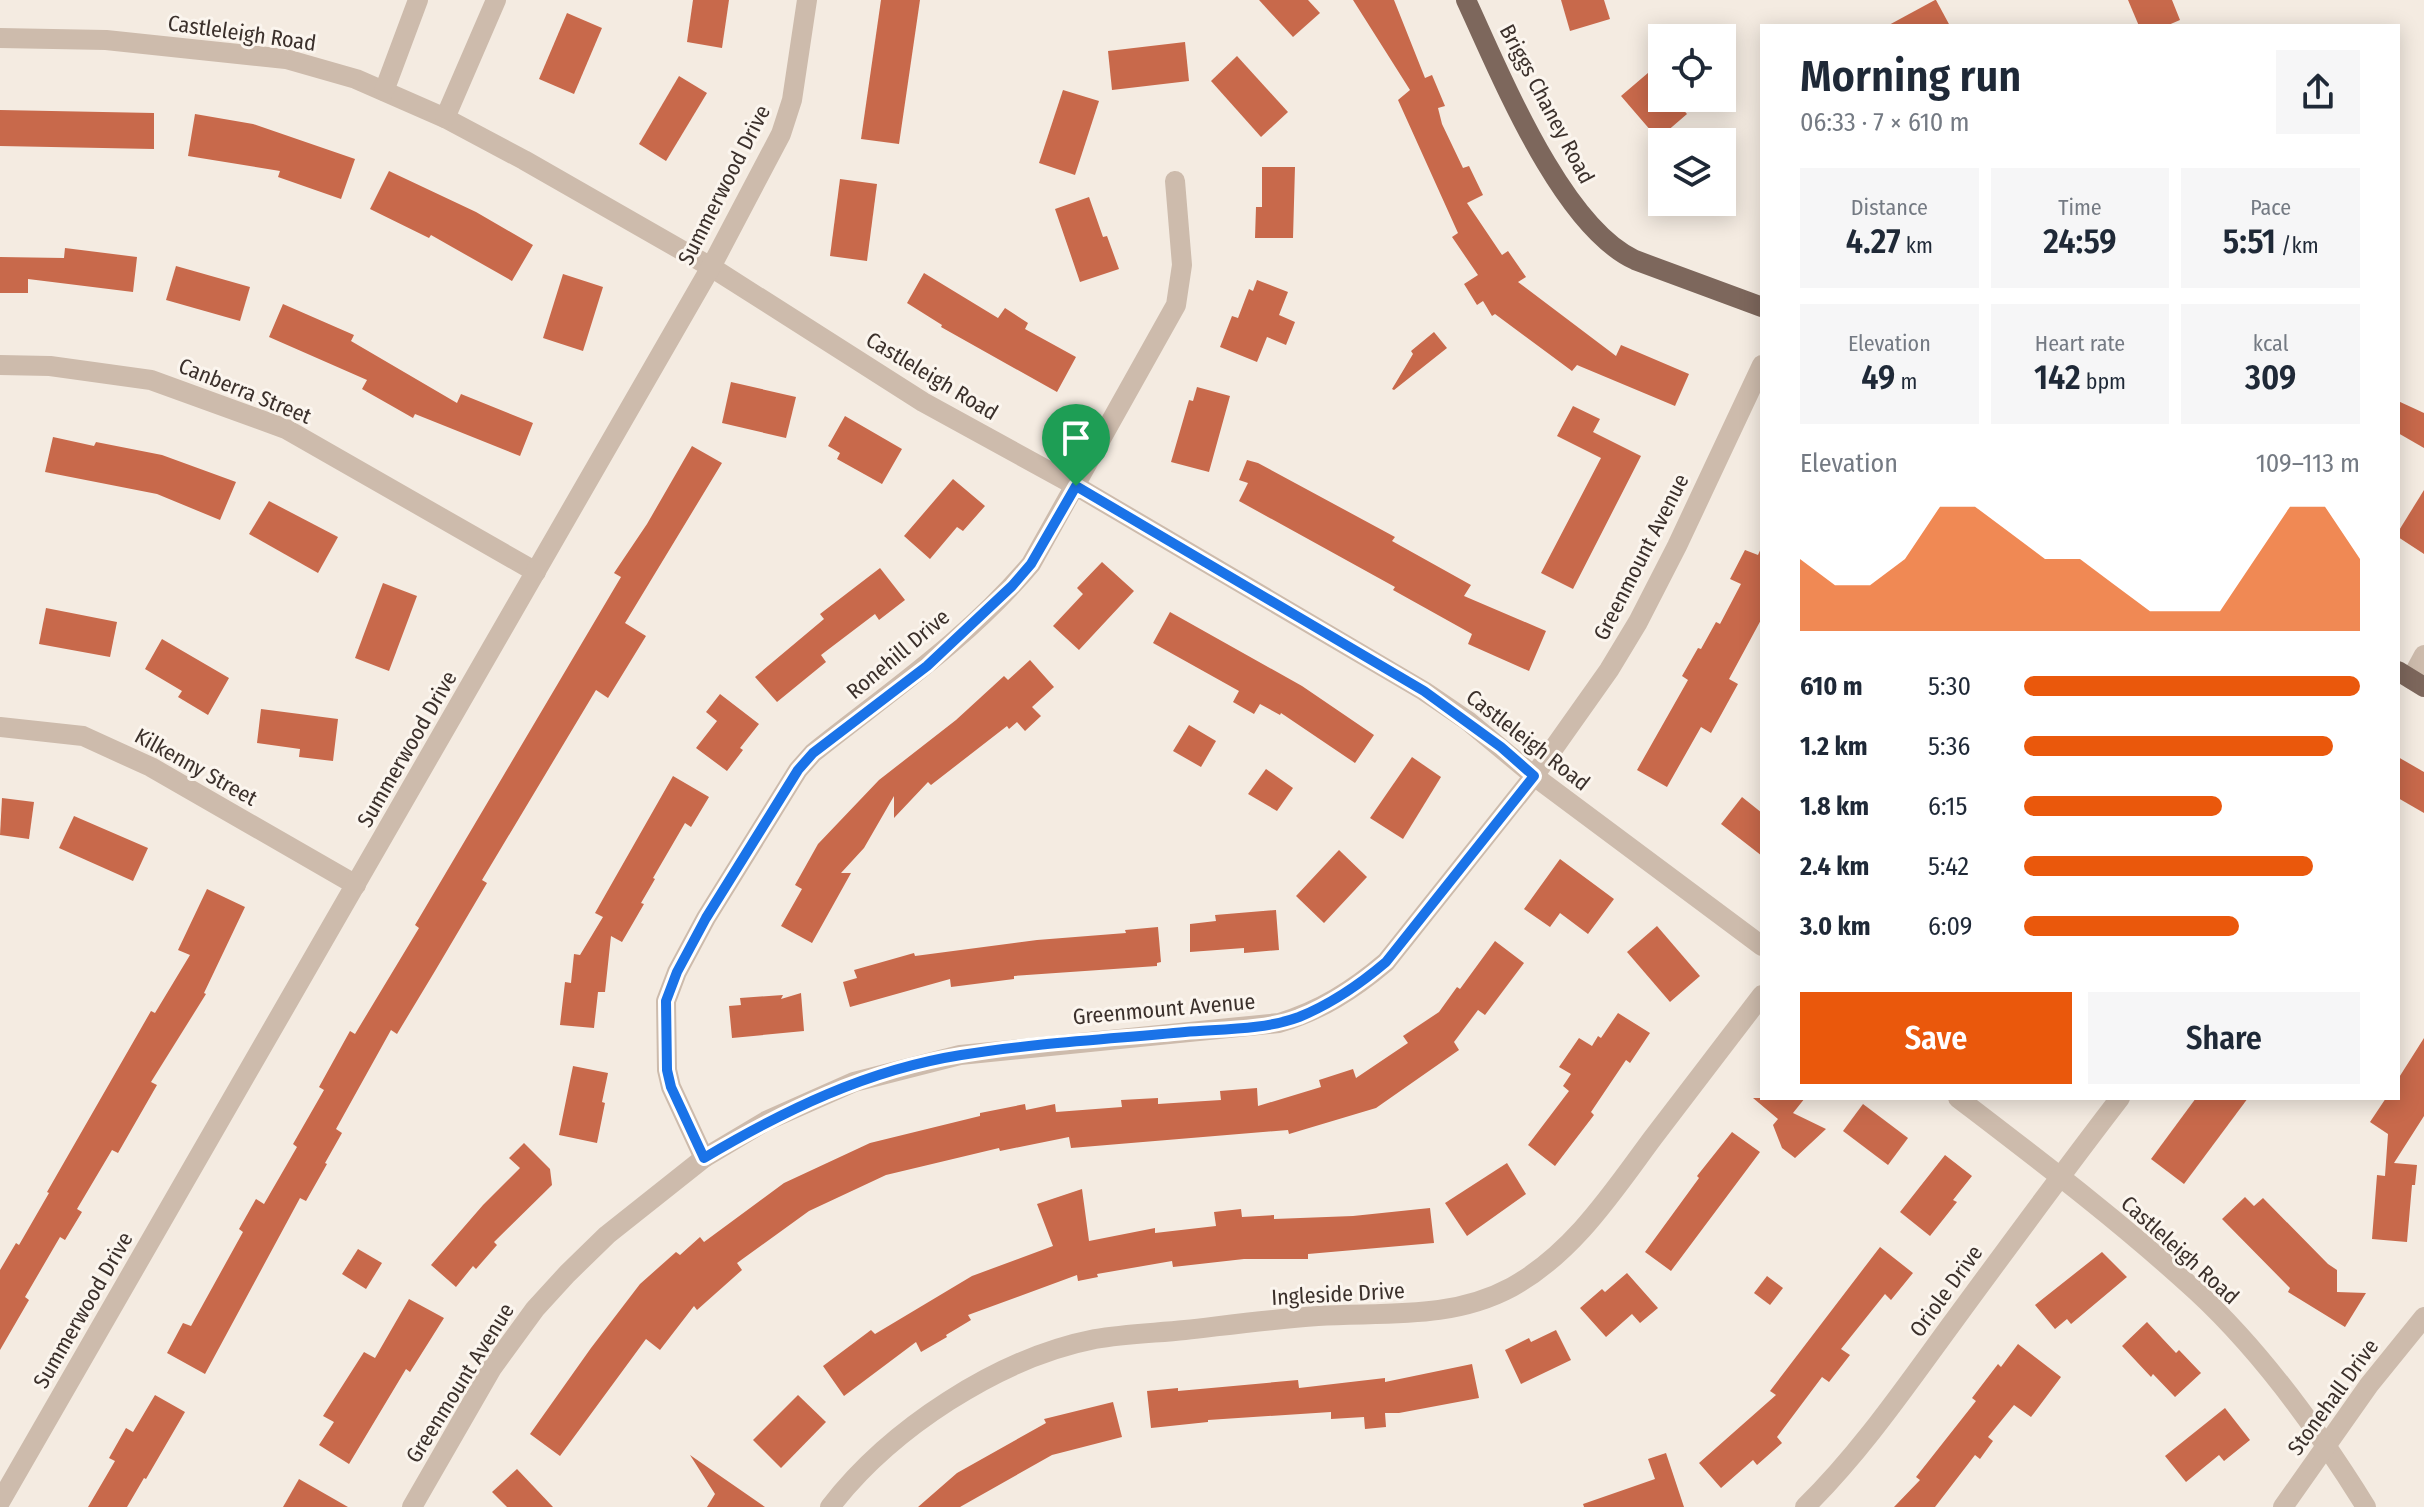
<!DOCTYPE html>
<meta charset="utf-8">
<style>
body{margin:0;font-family:"Fira Sans Condensed",sans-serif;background:#f6f6f7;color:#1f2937;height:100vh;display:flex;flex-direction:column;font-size:30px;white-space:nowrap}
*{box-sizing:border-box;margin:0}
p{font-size:26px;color:#747a83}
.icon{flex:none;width:44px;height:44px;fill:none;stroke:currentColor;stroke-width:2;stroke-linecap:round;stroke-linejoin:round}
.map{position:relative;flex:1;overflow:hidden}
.sheet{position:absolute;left:1760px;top:24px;width:640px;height:1076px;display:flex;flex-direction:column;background:#fff;border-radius:0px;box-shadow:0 4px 20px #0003}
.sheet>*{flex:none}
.fabs{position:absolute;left:1648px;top:24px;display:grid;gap:16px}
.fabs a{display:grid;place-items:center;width:88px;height:88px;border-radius:0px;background:#fff;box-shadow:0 4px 20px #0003;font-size:40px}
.pin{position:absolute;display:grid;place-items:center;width:68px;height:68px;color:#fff;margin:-82px -34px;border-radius:50% 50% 50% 0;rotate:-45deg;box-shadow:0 0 8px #0007}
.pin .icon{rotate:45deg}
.round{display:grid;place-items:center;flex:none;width:84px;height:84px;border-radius:0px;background:#f6f6f7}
.head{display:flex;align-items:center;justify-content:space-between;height:136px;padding:0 40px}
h1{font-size:44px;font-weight:600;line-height:60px}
.metrics{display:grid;grid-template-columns:repeat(3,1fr);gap:12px;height:136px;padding:8px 40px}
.metrics div{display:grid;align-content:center;border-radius:0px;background:#f6f6f7;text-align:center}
.metrics b{font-size:34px;font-weight:600}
.metrics small{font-size:22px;font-weight:400}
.metrics p{font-size:22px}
.chart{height:224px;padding:16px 40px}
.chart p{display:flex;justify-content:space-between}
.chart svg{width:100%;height:144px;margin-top:8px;fill:#ea580c;opacity:.7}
.cta{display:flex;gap:16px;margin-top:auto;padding:16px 40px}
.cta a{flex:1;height:92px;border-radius:0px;background:#ea580c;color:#fff;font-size:32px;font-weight:600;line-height:92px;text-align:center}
.cta a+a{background:#f6f6f7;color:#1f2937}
ul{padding:0 40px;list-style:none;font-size:26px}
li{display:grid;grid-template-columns:128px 96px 1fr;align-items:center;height:60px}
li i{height:20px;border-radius:10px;background:#ea580c}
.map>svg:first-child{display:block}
.building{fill:#c8694b}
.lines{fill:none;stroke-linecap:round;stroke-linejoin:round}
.minor{stroke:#cdbbac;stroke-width:20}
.major{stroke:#7d675c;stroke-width:20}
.route-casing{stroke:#fff;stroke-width:16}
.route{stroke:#1a73e8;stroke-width:10}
.labels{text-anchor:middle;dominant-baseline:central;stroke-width:6;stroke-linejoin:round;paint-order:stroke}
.street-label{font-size:22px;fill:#3b302b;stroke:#fbf5ee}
</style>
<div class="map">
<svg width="2424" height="1507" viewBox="0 0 2424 1507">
<rect width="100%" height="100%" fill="#f4ebe1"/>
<g class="building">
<polygon points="693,0 729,0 722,48 687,42"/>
<polygon points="881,0 920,0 899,144 861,139"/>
<polygon points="1259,0 1308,0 1320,13 1293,37"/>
<polygon points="1353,0 1394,0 1425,78 1432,75 1445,106 1438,108 1442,124 1463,168 1469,166 1483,195 1467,203 1502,255 1508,251 1526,277 1518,282 1616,356 1621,345 1689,374 1675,406 1577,365 1572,371 1495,314 1492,316 1483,301 1477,305 1464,284 1478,275 1452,237 1458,233 1398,100 1410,90"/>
<polygon points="1561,0 1604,0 1610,19 1570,31"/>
<polygon points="1936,0 1950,26 1887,26 1935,0"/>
<polygon points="2128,0 2172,0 2180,20 2166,26 2139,26"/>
<polygon points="567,13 602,28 574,94 539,79"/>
<polygon points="1185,42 1189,81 1112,90 1108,51"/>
<polygon points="1237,56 1288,112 1261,137 1211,81"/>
<polygon points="1662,61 1662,98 1673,98 1687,114 1658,139 1621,96"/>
<polygon points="679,76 707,93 666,161 639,144"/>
<polygon points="1063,90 1099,101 1075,175 1039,163"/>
<polygon points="0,110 154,113 154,149 0,146"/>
<polygon points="195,114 253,124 355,159 341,199 278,177 280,171 188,156"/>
<polygon points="1262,167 1295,167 1293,238 1255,238 1256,207 1262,207"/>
<polygon points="389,171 476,212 533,245 512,281 431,235 429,238 370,209"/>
<polygon points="840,179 877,184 867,261 830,256"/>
<polygon points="1089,197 1103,237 1107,236 1119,269 1080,282 1055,209"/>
<polygon points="65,248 137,257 133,292 28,279 28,293 0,293 0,257 64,258"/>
<polygon points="176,266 250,287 240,321 166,300"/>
<polygon points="924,273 998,318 1005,308 1028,323 1025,329 1076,357 1057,392 941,327 942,325 907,303"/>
<polygon points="563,274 603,287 583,351 543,338"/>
<polygon points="1257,280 1288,292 1279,315 1295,322 1286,345 1267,337 1257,362 1220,347 1232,316 1238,318 1249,289 1253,291"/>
<polygon points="283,304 354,335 351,341 457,403 461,394 533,423 520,456 415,414 413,418 362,389 367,380 269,337"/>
<polygon points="1434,332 1447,348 1394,390 1392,389 1413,354 1411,351"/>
<polygon points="731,382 796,397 786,438 722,423"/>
<polygon points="1197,387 1230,396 1209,472 1171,462 1189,400 1193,401"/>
<polygon points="2398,401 2424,413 2424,448 2398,433"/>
<polygon points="1573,406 1600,419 1593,432 1641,456 1573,589 1541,573 1601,458 1557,436"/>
<polygon points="845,416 902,449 882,484 837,459 840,453 828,446"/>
<polygon points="53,437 94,446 96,442 162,455 236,482 220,520 157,494 45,472"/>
<polygon points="692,446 722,463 625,623 646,636 608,698 596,690 482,880 487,883 435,971 397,1034 391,1030 336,1129 342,1133 325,1163 327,1164 306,1201 300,1198 205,1374 167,1353 183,1323 191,1326 243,1232 239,1229 256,1199 264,1204 297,1147 293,1144 324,1090 319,1087 350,1031 355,1034 419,928 415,925 621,577 614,573 647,524"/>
<polygon points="1247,460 1258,463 1395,537 1392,541 1471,585 1464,596 1546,631 1529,671 1468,644 1472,634 1393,590 1395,587 1239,501 1248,483 1239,480"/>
<polygon points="953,479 985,506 963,531 957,527 930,559 904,536"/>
<polygon points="2424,490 2424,554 2398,537 2398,532"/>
<polygon points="269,501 338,537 318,573 249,534"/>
<polygon points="1762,546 1762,618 1729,679 1738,684 1711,733 1701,727 1667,787 1637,770 1688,680 1682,676 1698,648 1701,649 1716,622 1720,624 1741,584 1730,579 1745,550 1758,555"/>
<polygon points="1102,562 1134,591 1079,650 1053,626 1083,594 1077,588"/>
<polygon points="880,568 905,600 879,620 875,614 821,655 826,662 777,702 755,677 824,619 820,614"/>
<polygon points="383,583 417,596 389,671 355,658"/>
<polygon points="46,608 117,622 110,657 39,644"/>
<polygon points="1170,612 1302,686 1374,735 1355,763 1281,713 1280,715 1260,704 1254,714 1233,702 1239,691 1153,643"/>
<polygon points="162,639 229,678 208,715 178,697 182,691 145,669"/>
<polygon points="1030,660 1054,687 1032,707 1041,716 1025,731 1017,722 1009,729 1007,726 931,785 928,782 894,818 894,796 864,848 841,873 851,873 812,943 781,926 802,889 795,885 818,844 879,780 956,720 1004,676 1008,680"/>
<polygon points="720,694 759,724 740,748 743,750 727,771 696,748 717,721 706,712"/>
<polygon points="261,709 338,719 333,761 299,757 300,749 257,743"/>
<polygon points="1189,725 1216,741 1201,767 1173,751"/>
<polygon points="1412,757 1441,777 1403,839 1370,818"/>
<polygon points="2398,757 2424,772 2424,813 2398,798"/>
<polygon points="1266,769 1293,788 1277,811 1248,794"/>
<polygon points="673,776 709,797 691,827 685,823 653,878 655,879 641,903 644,904 622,942 611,936 605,992 598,992 594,1028 560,1025 565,982 571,983 574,954 580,955 603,917 595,913"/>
<polygon points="1742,797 1762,813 1762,856 1721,824"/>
<polygon points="2,798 34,802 29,839 0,835"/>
<polygon points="74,816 148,848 133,881 59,848"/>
<polygon points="1339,850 1367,877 1324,923 1296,896"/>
<polygon points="1560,859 1614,899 1588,934 1560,913 1550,927 1524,909"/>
<polygon points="207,889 245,907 204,993 206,994 151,1082 157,1085 118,1153 112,1150 77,1209 82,1212 65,1240 60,1237 25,1297 29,1300 0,1350 0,1270 16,1243 19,1245 49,1193 47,1192 151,1011 155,1013 190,955 178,950"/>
<polygon points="1276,910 1279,950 1244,953 1244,948 1190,952 1190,924 1216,921 1215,915"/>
<polygon points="1657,926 1700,976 1670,1002 1627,952"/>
<polygon points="1158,927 1161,962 1157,963 1157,966 1014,976 1014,979 951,987 950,979 850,1007 843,982 857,978 854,970 914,953 915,956 1037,940 1126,933 1125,930"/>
<polygon points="1495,941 1524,963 1485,1015 1478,1010 1454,1042 1459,1050 1376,1108 1289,1134 1288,1130 1071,1148 1069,1137 1000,1151 999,1148 886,1175 809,1211 737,1263 742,1270 697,1310 694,1306 660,1350 646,1339 560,1456 530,1434 591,1348 640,1284 676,1252 680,1255 700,1237 704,1242 784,1183 870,1143 980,1116 980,1113 1025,1104 1026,1110 1055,1104 1056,1112 1122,1107 1121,1100 1158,1098 1158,1104 1221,1100 1220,1091 1257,1088 1258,1106 1321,1087 1319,1080 1353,1069 1356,1078 1408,1043 1403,1036 1439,1012 1457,987 1460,989"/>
<polygon points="801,993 804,1031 732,1038 729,1006 741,1005 740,998 783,995 781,999"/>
<polygon points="1618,1013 1650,1033 1630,1063 1626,1060 1591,1112 1594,1115 1555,1166 1528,1145 1569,1091 1563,1086 1571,1074 1559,1067 1579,1038 1592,1046 1598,1036 1601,1038"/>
<polygon points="2424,1038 2424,1116 2394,1163 2417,1165 2415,1185 2412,1185 2407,1242 2372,1239 2377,1175 2385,1176 2388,1134 2370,1122 2386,1098 2398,1098 2398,1079"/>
<polygon points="573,1066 608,1073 602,1102 605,1103 597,1143 559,1135"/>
<polygon points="1753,1098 1805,1098 1793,1113 1826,1129 1795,1158 1782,1148 1773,1125 1778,1119"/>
<polygon points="2196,1098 2248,1098 2184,1184 2151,1159"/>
<polygon points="1863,1104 1908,1138 1888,1165 1843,1131"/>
<polygon points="1732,1132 1760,1152 1671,1271 1645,1252 1699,1178 1697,1176"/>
<polygon points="524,1143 550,1169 552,1185 494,1242 497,1245 476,1269 473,1266 456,1287 431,1265 483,1205 520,1168 509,1158"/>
<polygon points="1945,1155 1972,1176 1953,1200 1957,1202 1930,1236 1900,1212"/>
<polygon points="1507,1163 1526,1194 1467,1236 1445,1203"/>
<polygon points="1082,1189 1089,1241 1155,1228 1155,1233 1216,1226 1214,1212 1241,1209 1242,1217 1274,1215 1274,1219 1353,1216 1430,1208 1434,1243 1308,1254 1308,1259 1244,1259 1173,1267 1172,1261 1097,1274 1098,1277 1078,1281 1077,1275 968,1315 971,1320 946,1335 947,1337 921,1352 916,1342 844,1396 823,1366 871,1330 875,1334 972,1276 1053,1246 1037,1204"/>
<polygon points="2245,1197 2254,1206 2263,1198 2328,1264 2337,1270 2337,1292 2366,1293 2345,1327 2288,1292 2290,1288 2222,1219"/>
<polygon points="1880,1247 1913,1273 1891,1300 1885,1294 1841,1349 1850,1355 1829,1382 1822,1377 1777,1437 1782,1443 1757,1465 1753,1460 1721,1488 1699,1463 1776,1395 1770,1391"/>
<polygon points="358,1249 382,1263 366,1289 342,1274"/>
<polygon points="2102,1252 2127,1277 2071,1324 2067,1319 2055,1329 2035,1305"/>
<polygon points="1627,1273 1658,1308 1640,1323 1632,1314 1606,1337 1580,1308 1602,1289 1605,1292"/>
<polygon points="1767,1276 1783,1288 1770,1305 1754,1293"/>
<polygon points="409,1299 444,1318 410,1372 406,1369 349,1464 319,1445 334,1422 323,1416 364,1352 375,1358"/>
<polygon points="2147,1322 2176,1353 2179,1350 2201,1373 2175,1397 2153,1374 2151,1377 2122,1346"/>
<polygon points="1556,1330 1571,1360 1521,1384 1505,1350 1529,1338 1531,1342"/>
<polygon points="2018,1344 2061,1377 2031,1417 2014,1405 1988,1437 1993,1441 1980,1459 1975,1455 1935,1507 1894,1507 1920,1480 1916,1477 1976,1401 1972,1398 1998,1364 2001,1367"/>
<polygon points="1472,1364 1479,1398 1399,1413 1385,1413 1386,1427 1365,1429 1364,1417 1331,1419 1331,1412 1208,1420 1208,1422 1151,1428 1147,1391 1178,1388 1178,1391 1298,1380 1299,1388 1385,1378 1385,1382"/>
<polygon points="155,1395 185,1412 146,1479 144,1478 127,1507 88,1507 115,1461 109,1458 126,1428 133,1432"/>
<polygon points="798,1395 826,1422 781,1468 753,1440"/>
<polygon points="1113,1402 1122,1437 1052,1455 960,1507 918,1507 957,1473 1046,1423 1044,1419"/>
<polygon points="2225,1408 2250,1440 2224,1461 2219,1455 2186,1482 2165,1456"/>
<polygon points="1666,1453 1684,1507 1584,1507 1583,1504 1655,1479 1648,1459"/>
<polygon points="690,1455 765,1507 707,1507 715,1494"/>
<polygon points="517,1469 553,1507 507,1507 492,1492"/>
<polygon points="299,1479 348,1507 283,1507"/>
</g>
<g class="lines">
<g class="minor">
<polyline points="0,38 106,40 286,59 356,79 445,118 524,160 711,267 923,402 1076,486 1424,691 1468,721 1534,776 1762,946"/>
<polyline points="384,91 418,0"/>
<polyline points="445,118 496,0"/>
<polyline points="0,365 50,366 151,380 286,429 536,572"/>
<polyline points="2411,679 2424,655"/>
<polyline points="0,727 83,736 151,767 356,885"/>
<path d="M1958,1098c81,62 163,124 238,193 64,59 124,142 170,216"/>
<path d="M704,1158l-33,-71 -4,-17 -1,-69 11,-29 29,-54 92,-148 15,-17c76,-61 154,-113 218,-189l145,-259 6,-40 -7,-84"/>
<polyline points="0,1502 711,267 781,134 792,100 807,0"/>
<path d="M412,1507l80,-139 43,-59 32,-35 40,-39 97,-77 62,-37 88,-39 106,-27 319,-32c41,-12 74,-33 107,-61l148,-186 75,-106 29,-48 39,-76 85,-181"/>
<path d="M830,1507c60,-78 168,-149 265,-168 30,-5 61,-6 90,-9 44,-5 89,-11 133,-14 67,-4 133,4 194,-29 61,-34 100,-94 140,-148 37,-48 73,-96 110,-144"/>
<path d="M1805,1507c56,-55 101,-121 148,-185 55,-75 110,-150 167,-224"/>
<polyline points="2283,1507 2369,1385 2424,1317"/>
</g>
<g class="major">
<path d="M1466,0c34,73 95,226 169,260l127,47"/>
<polyline points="2398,671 2424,687"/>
</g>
</g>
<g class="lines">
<defs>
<path id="route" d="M1076,486l348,205 77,56 33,29 -148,186c-27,23 -55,42 -87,55 -35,13 -78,12 -114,15 -75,7 -150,11 -224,23 -94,15 -176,55 -257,103l-33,-71 -4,-17 -1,-69 11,-29 29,-54 92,-148 15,-17 114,-87 85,-80 19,-22z"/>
</defs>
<use href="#route" class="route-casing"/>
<use href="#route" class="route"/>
</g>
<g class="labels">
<g class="street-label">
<text transform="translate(242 33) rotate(8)">Castleleigh Road</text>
<text transform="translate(1547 104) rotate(62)">Briggs Chaney Road</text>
<text transform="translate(724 185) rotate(-63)">Summerwood Drive</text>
<text transform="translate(932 376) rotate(31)">Castleleigh Road</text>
<text transform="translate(245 391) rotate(22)">Canberra Street</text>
<text transform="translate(1641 557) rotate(-63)">Greenmount Avenue</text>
<text transform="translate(898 654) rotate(-40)">Ronehill Drive</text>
<text transform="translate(1528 740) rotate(38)">Castleleigh Road</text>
<text transform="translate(407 749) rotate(-60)">Summerwood Drive</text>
<text transform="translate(196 767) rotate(29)">Kilkenny Street</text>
<text transform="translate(1164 1009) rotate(-5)">Greenmount Avenue</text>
<text transform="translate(2180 1250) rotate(42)">Castleleigh Road</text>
<text transform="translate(1946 1291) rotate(-54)">Oriole Drive</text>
<text transform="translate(1338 1294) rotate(-3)">Ingleside Drive</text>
<text transform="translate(83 1310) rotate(-60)">Summerwood Drive</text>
<text transform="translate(460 1383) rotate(-58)">Greenmount Avenue</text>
<text transform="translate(2333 1397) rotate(-54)">Stonehall Drive</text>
</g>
</g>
</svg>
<div class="fabs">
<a><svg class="icon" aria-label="locate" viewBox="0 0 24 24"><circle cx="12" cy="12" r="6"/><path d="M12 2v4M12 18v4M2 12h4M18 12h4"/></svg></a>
<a><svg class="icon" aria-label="layers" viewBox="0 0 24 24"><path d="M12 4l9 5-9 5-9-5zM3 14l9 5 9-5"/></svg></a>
</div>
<div class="pin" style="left:1076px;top:486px;background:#1e9e55"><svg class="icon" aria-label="arrive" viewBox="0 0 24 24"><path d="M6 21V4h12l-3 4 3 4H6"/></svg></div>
<section class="sheet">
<div class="head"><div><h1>Morning run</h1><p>06:33 · 7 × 610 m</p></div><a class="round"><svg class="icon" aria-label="share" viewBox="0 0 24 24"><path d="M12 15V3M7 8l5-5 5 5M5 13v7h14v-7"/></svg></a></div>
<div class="metrics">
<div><p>Distance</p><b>4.27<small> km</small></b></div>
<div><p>Time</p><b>24:59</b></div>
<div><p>Pace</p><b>5:51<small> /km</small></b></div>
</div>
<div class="metrics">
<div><p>Elevation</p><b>49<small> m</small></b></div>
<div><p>Heart rate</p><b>142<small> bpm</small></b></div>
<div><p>kcal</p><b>309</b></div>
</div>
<div class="chart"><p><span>Elevation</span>109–113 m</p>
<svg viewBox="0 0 160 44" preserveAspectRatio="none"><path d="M0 44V22L10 30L20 30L30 22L40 6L50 6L60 14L70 22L80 22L90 30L100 38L110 38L120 38L130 22L140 6L150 6L160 22V44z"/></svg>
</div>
<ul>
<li><b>610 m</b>5:30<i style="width:100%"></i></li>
<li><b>1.2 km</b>5:36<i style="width:92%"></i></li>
<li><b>1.8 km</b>6:15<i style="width:59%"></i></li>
<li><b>2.4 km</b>5:42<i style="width:86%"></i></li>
<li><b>3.0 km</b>6:09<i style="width:64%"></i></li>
</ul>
<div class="cta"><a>Save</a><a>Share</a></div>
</section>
</div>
